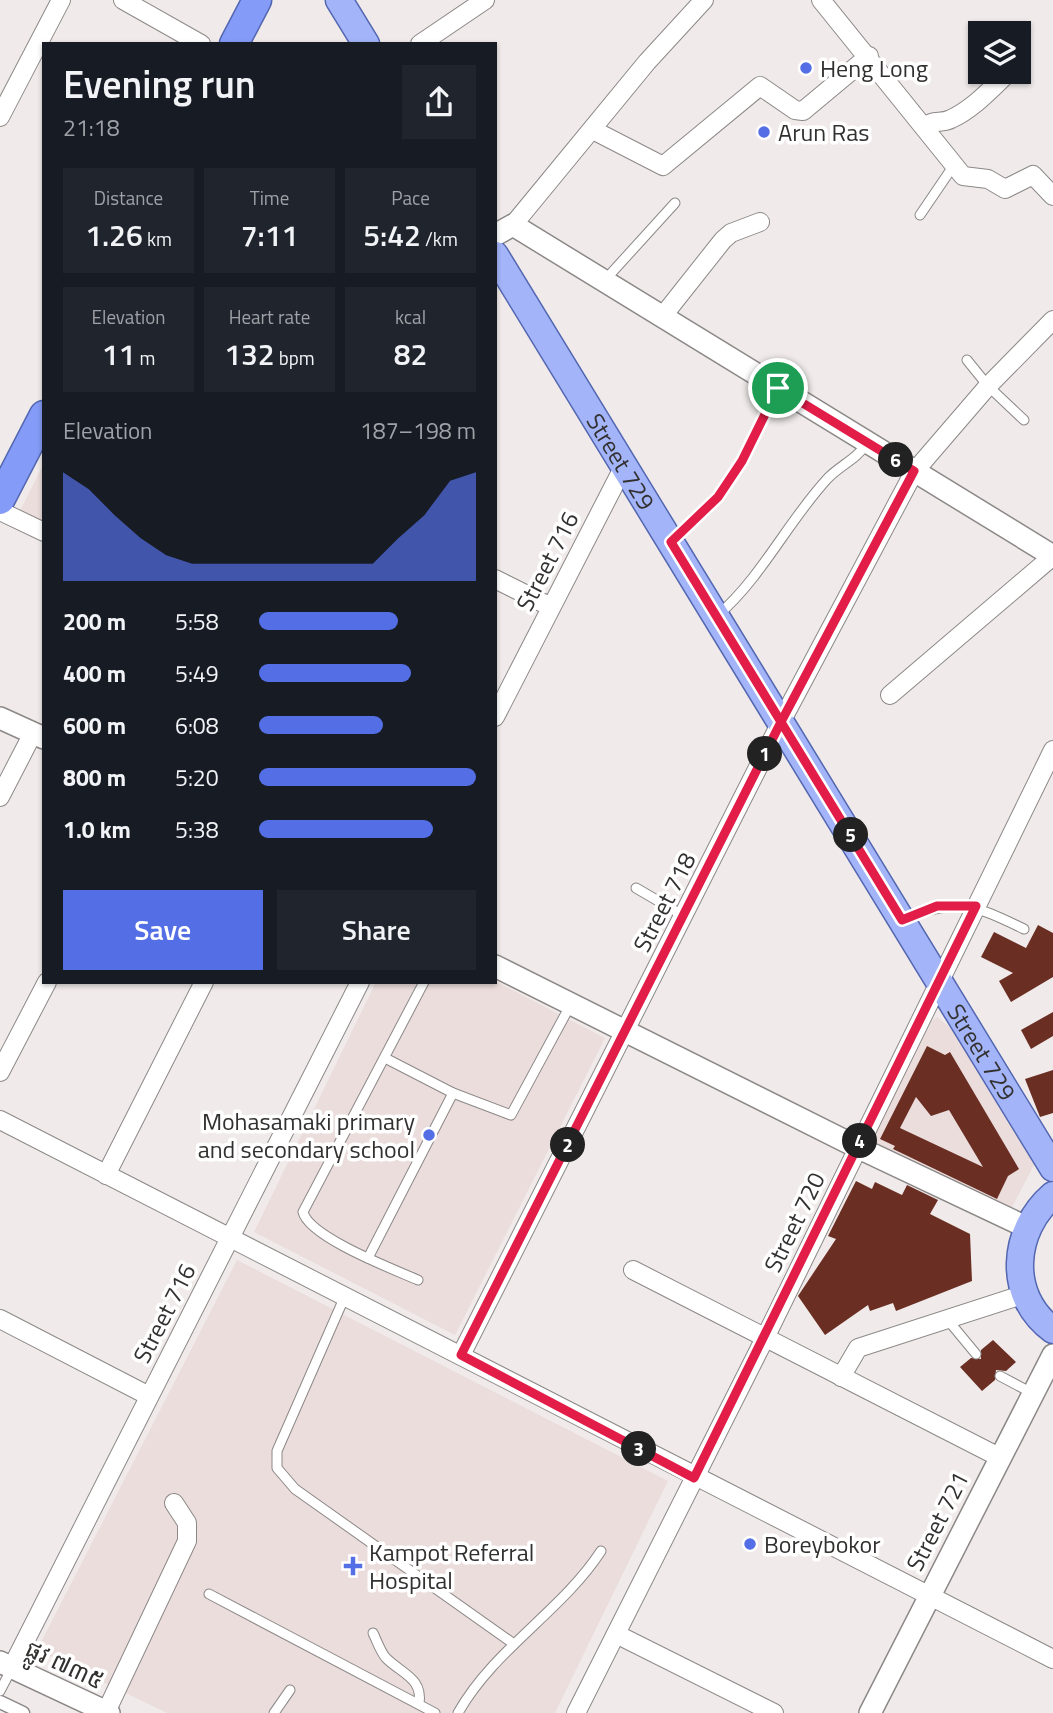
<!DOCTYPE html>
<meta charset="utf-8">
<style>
body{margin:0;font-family:"Titillium Web","Noto Sans Khmer",sans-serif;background:#20242c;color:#f1f3f6;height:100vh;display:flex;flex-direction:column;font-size:26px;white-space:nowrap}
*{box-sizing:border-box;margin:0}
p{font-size:23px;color:#9ea1a6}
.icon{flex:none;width:38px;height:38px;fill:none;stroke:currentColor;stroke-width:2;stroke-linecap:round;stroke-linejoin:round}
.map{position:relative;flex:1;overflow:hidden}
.drawer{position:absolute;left:42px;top:42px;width:455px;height:942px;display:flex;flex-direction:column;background:#171b24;border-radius:0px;box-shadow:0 2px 5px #0004}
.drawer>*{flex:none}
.buttons{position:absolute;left:968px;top:21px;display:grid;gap:14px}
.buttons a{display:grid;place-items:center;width:63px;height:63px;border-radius:0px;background:#171b24;box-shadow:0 2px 5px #0004;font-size:35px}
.pin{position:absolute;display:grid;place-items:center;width:60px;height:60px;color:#fff;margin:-30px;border:4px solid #fff;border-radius:50%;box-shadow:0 2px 7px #0007}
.km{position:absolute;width:35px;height:35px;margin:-18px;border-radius:50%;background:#222;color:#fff;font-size:19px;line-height:35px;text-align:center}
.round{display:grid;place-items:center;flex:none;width:74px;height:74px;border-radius:0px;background:#20242c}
.head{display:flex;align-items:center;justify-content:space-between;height:119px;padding:0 21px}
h1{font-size:38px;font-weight:600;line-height:52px}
.stats{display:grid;grid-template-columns:repeat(3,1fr);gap:10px;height:119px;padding:7px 21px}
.stats div{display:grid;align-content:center;border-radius:0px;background:#20242c;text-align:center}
.stats b{font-size:30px;font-weight:600}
.stats small{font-size:19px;font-weight:400}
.stats p{font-size:19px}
.chart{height:196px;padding:14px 21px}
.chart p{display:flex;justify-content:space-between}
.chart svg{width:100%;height:126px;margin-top:7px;fill:#546fe5;opacity:.7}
.cta{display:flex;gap:14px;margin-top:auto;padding:14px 21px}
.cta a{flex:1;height:80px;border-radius:0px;background:#546fe5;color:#fff;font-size:28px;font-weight:600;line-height:80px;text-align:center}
.cta a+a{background:#20242c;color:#f1f3f6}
ul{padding:0 21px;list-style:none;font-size:23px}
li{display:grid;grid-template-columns:112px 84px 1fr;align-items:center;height:52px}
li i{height:18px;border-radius:9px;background:#546fe5}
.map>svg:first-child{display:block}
.built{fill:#eadddb}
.building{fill:#6b2e23;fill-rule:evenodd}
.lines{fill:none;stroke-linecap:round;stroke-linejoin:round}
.service-casing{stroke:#8c8887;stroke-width:11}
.pedestrian-casing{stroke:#8c8887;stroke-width:15}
.minor-casing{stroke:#8c8887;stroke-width:20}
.tertiary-casing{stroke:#8c8887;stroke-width:24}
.primary-casing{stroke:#5366b0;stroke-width:29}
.trunk-casing{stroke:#5366b0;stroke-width:31}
.service{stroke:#fff;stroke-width:9}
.pedestrian{stroke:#fff;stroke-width:12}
.minor{stroke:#fff;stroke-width:18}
.tertiary{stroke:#fff;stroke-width:21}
.primary{stroke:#a3b4f9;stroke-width:26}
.trunk{stroke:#849bf7;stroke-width:28}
.route-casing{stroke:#fff;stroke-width:14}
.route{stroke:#e11d48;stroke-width:9}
.poi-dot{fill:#546fe5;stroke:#fff;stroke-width:2.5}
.labels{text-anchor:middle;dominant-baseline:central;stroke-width:7;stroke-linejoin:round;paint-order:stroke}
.poi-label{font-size:24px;fill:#323130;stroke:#fff;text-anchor:start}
.street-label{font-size:24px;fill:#323130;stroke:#fff}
</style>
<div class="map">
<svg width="1053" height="1713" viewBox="0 0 1053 1713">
<rect width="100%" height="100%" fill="#f0ebea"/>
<g class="built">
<polygon points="44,463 44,523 20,511"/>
<polygon points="495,981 605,1038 455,1335 254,1232 376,982"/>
<polygon points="937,1017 957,1033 1034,1165 1011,1209 872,1141 932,1021"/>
<polygon points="237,1260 668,1481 555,1713 167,1713 37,1650"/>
</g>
<g class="building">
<polygon points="1038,925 1053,933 1053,977 1011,1002 999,981 1013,973 981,957 994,932 1026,948"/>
<polygon points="1053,1012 1053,1036 1031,1049 1021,1030"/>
<path d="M927,1046l18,9 5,-3 69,117 -11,7 -11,23 -104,-50 2,-3 -15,-7zM916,1097l15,19 18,-6 34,57 -83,-39z"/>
<polygon points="1053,1070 1053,1113 1040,1117 1025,1079"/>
<polygon points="856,1181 872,1189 875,1182 902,1195 907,1185 938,1200 930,1214 970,1234 972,1281 896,1311 893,1303 870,1311 868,1305 825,1335 798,1296 836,1239 828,1236"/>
<polygon points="993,1340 1016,1362 1006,1371 996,1370 995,1380 982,1391 960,1367 971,1358 981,1359 981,1350"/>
</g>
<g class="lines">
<defs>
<g id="service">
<polyline points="920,215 954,165"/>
<polyline points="605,280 675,203"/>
<polyline points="967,360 988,386 1024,420"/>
<polyline points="672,541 718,497 742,461 778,388"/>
<path d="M718,615c44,-38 70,-94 110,-137 14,-14 28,-18 39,-35"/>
<polyline points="636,888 684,916"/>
<path d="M904,919c55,-21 68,-15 120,10"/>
<polyline points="385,1058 453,1093 511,1115 571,1004"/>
<polyline points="368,1258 453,1093"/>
<path d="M418,1280c-25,-11 -109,-43 -115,-68l121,-230"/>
<polyline points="345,1296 277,1451 277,1468 295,1489 514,1644"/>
<polyline points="947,1319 976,1354"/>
<polyline points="1000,1376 1032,1393"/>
<polyline points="209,1594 435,1713"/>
<path d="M373,1633c4,8 7,18 13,25 16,16 37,20 33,46"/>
<polyline points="0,1691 12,1668"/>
<polyline points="274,1713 290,1690"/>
<path d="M458,1713c36,-64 104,-102 143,-162"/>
</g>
<polyline id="pedestrian" points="0,1702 23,1713"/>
<g id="minor">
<polyline points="123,0 201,44"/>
<polyline points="821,0 963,176 988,179 1005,189 1033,175 1053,196"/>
<polyline points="420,44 485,0"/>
<polyline points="0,117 61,0"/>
<path d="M924,127c9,-8 17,-3 27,-8 22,-10 40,-30 58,-47"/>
<polyline points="593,130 663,166 760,86 795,110 803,111 869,56"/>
<polyline points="513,225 647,62 704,0"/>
<polyline points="662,317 723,240 731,233 760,222"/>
<polyline points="0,511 44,532"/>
<polyline points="495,579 551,607"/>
<polyline points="890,695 1053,556"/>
<polyline points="495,717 624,466"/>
<polyline points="0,797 33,733"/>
<polyline points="0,1072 47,982"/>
<polyline points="0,1120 1053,1659"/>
<polyline points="106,1175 204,982"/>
<polyline points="633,1270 999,1457"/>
<polyline points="0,1319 149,1396"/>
<polyline points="461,1355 781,722 914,472 988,386 1053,320"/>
<polyline points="841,1377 858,1348 1025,1294"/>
<polyline points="616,1634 774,1713"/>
<polyline points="12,1667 360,982"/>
<polyline points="106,1712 187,1541 187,1523 174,1503"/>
<polyline points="576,1713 765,1338 1053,750"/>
</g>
<g id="tertiary">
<polyline points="495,235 513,225 1053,556"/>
<polyline points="0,718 44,738"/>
<polyline points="495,966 857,1147 1026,1227"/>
<polyline points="0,1662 109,1713"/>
<polyline points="870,1713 1053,1355"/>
</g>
<g id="primary">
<polyline points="339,0 366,44"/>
<path id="s1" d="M495,255l558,913"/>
<path d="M1053,1195c-41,35 -47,101 0,135"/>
</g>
<g id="trunk">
<polyline points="234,44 257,0"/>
<polyline points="0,500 44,415"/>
</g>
</defs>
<use href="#service" class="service-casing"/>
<use href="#pedestrian" class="pedestrian-casing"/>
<use href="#minor" class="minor-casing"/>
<use href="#tertiary" class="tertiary-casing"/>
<use href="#primary" class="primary-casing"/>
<use href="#trunk" class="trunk-casing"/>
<use href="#service" class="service"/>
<use href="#pedestrian" class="pedestrian"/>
<use href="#minor" class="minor"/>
<use href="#tertiary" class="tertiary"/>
<use href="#primary" class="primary"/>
<use href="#trunk" class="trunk"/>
</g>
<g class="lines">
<defs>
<polyline id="route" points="778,388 742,461 718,497 671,542 781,722 461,1355 694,1478 976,906 937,906 902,920 781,722 914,471 778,388"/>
</defs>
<use href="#route" class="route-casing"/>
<use href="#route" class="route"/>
</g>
<g class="poi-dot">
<circle cx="806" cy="68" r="7"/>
<circle cx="764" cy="132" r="7"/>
<circle cx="429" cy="1135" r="7"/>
<circle cx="750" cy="1544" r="7"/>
<path d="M349.5 1555.5h7v7h7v7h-7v7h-7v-7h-7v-7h7z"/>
</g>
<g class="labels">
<g class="poi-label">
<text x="820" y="68">Heng Long</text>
<text x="778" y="132">Arun Ras</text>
<text x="415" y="1121" text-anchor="end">Mohasamaki primary<tspan x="415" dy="28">and secondary school</tspan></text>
<text x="764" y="1544">Boreybokor</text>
<text x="369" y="1552">Kampot Referral<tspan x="369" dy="28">Hospital</tspan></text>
</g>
<g class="street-label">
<text stroke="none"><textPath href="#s1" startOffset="242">Street 729</textPath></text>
<text transform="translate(547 561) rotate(-63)">Street 716</text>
<text transform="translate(664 902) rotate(-63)">Street 718</text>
<text stroke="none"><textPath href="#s1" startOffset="934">Street 729</textPath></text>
<text transform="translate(794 1222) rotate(-64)">Street 720</text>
<text transform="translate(164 1313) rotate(-63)">Street 716</text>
<text transform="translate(937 1521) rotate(-63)">Street 721</text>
<text transform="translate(65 1664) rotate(25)">ផ្លូវ ៧៣៥</text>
</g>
</g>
</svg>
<div class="buttons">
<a><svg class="icon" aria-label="layers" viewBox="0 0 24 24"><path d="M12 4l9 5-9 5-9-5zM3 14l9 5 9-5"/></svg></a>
</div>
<div class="pin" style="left:778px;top:388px;background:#1e9e55"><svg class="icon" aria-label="arrive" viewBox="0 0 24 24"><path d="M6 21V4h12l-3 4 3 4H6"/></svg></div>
<b class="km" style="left:765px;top:754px">1</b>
<b class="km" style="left:568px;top:1145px">2</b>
<b class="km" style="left:639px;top:1449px">3</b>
<b class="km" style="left:860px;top:1141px">4</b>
<b class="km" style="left:851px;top:835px">5</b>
<b class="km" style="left:896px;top:460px">6</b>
<section class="drawer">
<div class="head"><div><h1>Evening run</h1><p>21:18</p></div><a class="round"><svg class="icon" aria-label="share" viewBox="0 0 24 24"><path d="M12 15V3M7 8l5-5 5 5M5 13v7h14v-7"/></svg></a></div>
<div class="stats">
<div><p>Distance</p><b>1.26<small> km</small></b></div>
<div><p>Time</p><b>7:11</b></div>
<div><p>Pace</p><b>5:42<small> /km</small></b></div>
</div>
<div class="stats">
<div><p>Elevation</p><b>11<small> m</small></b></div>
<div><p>Heart rate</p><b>132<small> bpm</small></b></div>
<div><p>kcal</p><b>82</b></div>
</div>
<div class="chart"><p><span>Elevation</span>187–198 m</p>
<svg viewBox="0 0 160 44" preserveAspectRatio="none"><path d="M0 44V6L10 12L20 21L30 29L40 35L50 38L60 38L70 38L80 38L90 38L100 38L110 38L120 38L130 29L140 21L150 9L160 6V44z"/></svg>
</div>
<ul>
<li><b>200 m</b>5:58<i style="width:64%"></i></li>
<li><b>400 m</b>5:49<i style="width:70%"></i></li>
<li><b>600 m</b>6:08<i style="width:57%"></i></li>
<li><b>800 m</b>5:20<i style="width:100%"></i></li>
<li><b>1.0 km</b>5:38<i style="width:80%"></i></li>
</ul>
<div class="cta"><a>Save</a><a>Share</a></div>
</section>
</div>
